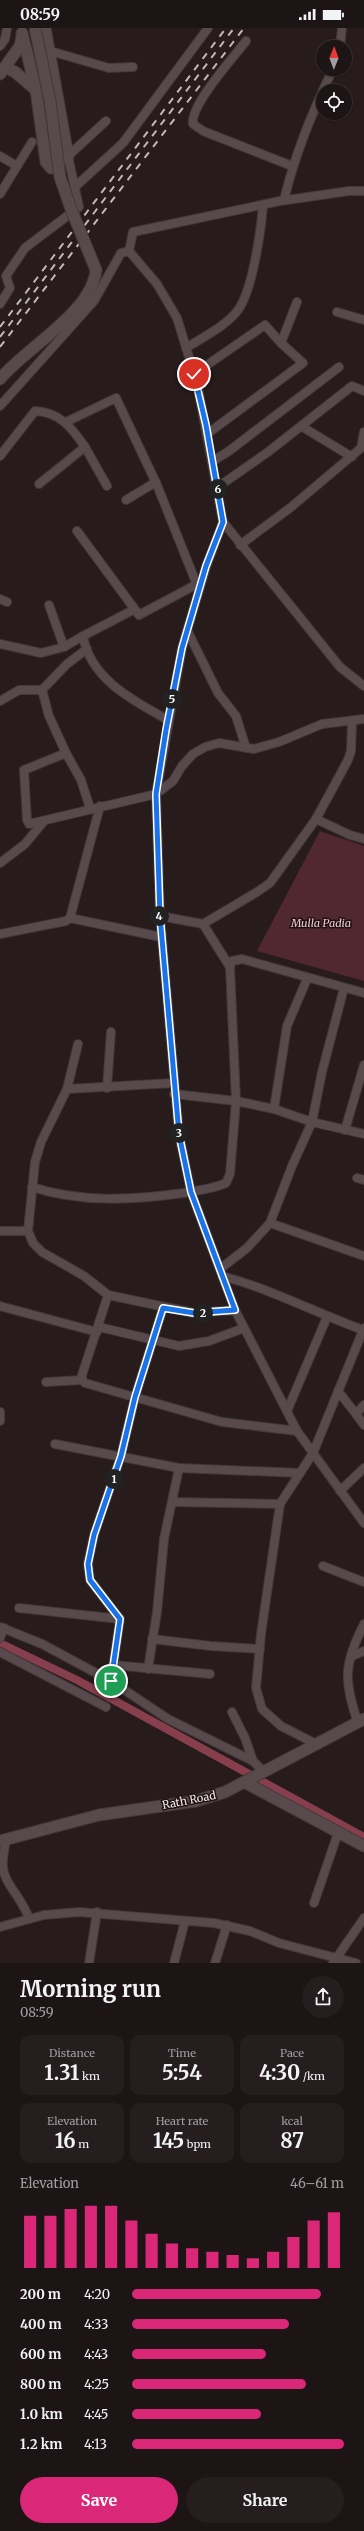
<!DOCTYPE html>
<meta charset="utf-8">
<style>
body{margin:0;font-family:Merriweather,serif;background:#251d1e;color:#f1f3f6;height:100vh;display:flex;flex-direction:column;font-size:15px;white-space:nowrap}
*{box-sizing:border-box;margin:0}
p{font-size:13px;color:#a09ea0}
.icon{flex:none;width:22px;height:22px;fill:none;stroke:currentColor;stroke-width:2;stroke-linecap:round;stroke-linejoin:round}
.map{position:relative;height:1935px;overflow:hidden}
.drawer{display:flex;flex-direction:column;background:#1d1415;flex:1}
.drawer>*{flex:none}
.needle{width:26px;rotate:1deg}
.controls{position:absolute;left:316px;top:12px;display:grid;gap:8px}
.controls a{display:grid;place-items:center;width:36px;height:36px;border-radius:50%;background:#1d1415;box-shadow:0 1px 3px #0004,0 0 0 1px #3b3334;font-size:20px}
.pin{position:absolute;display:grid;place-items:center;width:34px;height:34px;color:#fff;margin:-17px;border:2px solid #fff;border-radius:50%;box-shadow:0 1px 4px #0007}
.km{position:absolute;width:20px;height:20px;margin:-10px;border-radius:50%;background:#222;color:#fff;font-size:11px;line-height:20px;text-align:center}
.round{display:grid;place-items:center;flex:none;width:42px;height:42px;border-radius:21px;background:#251d1e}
.summary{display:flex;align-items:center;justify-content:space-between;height:68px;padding:0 20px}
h1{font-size:22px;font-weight:700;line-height:30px}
.metrics{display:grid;grid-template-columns:repeat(3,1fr);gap:6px;height:68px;padding:4px 20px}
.metrics div{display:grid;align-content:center;border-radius:10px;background:#251d1e;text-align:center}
.metrics b{font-size:20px;font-weight:700}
.metrics small{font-size:11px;font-weight:400}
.metrics p{font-size:11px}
.chart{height:112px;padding:8px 20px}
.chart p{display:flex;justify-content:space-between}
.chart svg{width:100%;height:72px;margin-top:4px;stroke:#db2777;stroke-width:6}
.action{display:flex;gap:8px;margin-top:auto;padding:8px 20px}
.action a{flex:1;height:46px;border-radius:24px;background:#db2777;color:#fff;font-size:16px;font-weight:700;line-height:46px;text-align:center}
.action a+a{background:#251d1e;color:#f1f3f6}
ul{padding:0 20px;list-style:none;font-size:13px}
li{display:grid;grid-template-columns:64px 48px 1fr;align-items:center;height:30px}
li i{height:10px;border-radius:5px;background:#db2777}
.status{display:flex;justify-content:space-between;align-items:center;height:28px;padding:0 20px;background:#1d1415;direction:ltr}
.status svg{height:11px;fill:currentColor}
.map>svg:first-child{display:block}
.green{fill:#512830}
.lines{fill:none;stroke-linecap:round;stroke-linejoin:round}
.canal{stroke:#873f4d;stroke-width:8}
.street-casing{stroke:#413839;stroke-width:10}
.secondary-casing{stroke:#413839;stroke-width:13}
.street{stroke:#584a4c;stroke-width:8}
.secondary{stroke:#584a4c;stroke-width:11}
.rail{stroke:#c2b8b9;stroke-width:2;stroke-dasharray:7 7;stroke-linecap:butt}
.secondary-bridge-casing{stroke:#413839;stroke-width:13;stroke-linecap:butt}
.secondary-bridge{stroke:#584a4c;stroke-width:11}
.route-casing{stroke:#fff;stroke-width:8}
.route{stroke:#1a73e8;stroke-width:5}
.labels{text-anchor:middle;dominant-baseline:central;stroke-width:3;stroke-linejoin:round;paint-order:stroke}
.park-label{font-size:11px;font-style:italic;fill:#f5c8cd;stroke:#1d1113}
.street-label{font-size:11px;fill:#f2e9ea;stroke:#1d1113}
</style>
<div class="status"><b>08:59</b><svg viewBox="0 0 49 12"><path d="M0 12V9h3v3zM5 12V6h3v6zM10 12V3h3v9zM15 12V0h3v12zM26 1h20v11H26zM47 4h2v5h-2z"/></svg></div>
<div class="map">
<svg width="364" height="1935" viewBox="0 0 364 1935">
<rect width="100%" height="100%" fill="#271b1c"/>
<polygon class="green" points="320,803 364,818 364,953 257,923"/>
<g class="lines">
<polyline class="canal" points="0,1615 77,1652 364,1809"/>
<defs>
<g id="street">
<path d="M246,13c-12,16 -56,64 -53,83l10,7 89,35"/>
<polyline points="0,18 5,11 7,0"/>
<polyline points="340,19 342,0"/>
<polyline points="50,23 109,40 133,39"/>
<polyline points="0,128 17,138"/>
<polyline points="76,158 123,115 208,0"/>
<polyline points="0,166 32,114"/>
<path d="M284,172c11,-46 28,-88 49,-131"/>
<polyline points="129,223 133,204 280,173 349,163 364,163"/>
<polyline points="0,276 10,260 6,248 25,220 79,179 68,128 106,93"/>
<polyline points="337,284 364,292"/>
<path d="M186,320c17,-11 44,-24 54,-41 13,-21 21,-77 23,-102"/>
<polyline points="194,346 265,297 281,315"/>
<polyline points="0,378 94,273 121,225 129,223 157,256 177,290 197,355 223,494 206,539 182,620 156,766 160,888 179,1106 191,1164 235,1282 297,1403 364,1495"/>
<polyline points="66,394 116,370 157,457 197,557"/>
<polyline points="301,398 352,429"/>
<polyline points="207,406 303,335 281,315 297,274"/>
<polyline points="85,419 107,458"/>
<path d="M0,428l35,-45c25,1 37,17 50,36l-46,37"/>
<polyline points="213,433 229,423 339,339"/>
<polyline points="218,459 268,424 352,358 364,363"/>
<polyline points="126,472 156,454"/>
<polyline points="223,494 340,639 364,658"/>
<polyline points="77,503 139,587 201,554"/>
<polyline points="240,517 290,480 361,420 364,404"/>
<polyline points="0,571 7,574"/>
<polyline points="49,577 64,619 83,608"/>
<path d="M133,582l-50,26c7,43 51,65 85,84"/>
<polyline points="187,602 218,665 236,688 246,720"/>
<polyline points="0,616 41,625 64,619"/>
<polyline points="42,662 49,688 66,725"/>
<polyline points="0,673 19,662 42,662 67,636 87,621"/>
<polyline points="90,780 81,752 66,725 24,742 27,792 29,796 156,766 173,753 182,738 193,726 205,719 219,715 254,721 279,714 322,696 364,691"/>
<polyline points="316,791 348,732 351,723 352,694"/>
<polyline points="0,835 25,816 44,793"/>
<polyline points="160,888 203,896 257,864 270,855 316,791 350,807 364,811"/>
<polyline points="70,890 161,909"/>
<polyline points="203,896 230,939"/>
<polyline points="0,906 66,893 70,890 100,778"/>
<polyline points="78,1016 67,1061 41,1114 35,1134 28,1203 33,1215 42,1224 84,1248 108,1267 194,1285 235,1282"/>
<polyline points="107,1060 111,1004"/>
<polyline points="67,1061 173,1055"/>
<polyline points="174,1066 236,1073 274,1081 312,1094 364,1106"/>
<polyline points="274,1081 287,998 307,951"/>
<polyline points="345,1102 364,1037"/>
<polyline points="357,1150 364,1152"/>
<path d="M32,1159c49,16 102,13 152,6 14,-3 29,-4 42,-10l4,-9 6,-73 -6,-134 2,-6 10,-2 122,34"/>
<polyline points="270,1195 364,1228"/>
<polyline points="0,1203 28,1203"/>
<polyline points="220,1241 247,1220 270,1195 292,1138 312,1094 322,1044 344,960"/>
<path d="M222,1248c49,13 94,37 141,54"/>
<polyline points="108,1267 82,1347 82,1352 85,1355 222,1394 297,1403"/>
<polyline points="0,1278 97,1304"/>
<polyline points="99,1299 179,1318 209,1313 244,1300"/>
<polyline points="46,1354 82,1352"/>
<polyline points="338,1363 356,1386 364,1377"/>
<polyline points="287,1383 327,1289"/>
<polyline points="0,1384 0,1393"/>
<polyline points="356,1386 364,1397"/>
<polyline points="55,1416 179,1440 300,1445"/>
<polyline points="340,1463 364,1440"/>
<polyline points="172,1474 280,1476"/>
<polyline points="323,1538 364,1554"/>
<polyline points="19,1580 120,1591"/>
<polyline points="0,1599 42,1616 111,1653 168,1691 253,1733 263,1743"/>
<polyline points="0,1610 4,1600"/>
<polyline points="152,1611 211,1618 260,1621"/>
<polyline points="0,1624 106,1679"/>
<polyline points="352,1628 364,1623"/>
<polyline points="113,1637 210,1646"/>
<polyline points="148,1641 157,1584 164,1511 179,1440"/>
<polyline points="111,1653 120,1591 90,1552 88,1535 94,1507 121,1428 135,1369 163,1280"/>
<polyline points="232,1684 245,1710 253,1733"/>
<path d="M358,1695c-14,-42 -15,-58 6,-99"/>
<polyline points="318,1717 281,1698 262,1681 256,1660 261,1606 280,1476 313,1425 364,1300"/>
<path d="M6,1811c-1,9 -4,19 -3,28 1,17 21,33 26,52"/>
<polyline points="314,1875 338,1805"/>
<polyline points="0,1899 44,1887 79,1884 214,1895 250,1903 279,1915 356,1935"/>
<polyline points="89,1935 97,1884"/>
<polyline points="174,1935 185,1893"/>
<polyline points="215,1935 227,1897"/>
<polyline points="333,1935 364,1890"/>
</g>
<g id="secondary">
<polyline points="22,5 36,62 46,134 51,140 68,128 45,0"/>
<polyline points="5,39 15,44 36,62"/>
<polyline points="0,46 20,18 22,8"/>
<path d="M0,351c27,-32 92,-67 96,-109"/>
<polyline points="246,1755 364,1818"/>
<polyline points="0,1813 99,1787 196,1773 225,1764 364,1691"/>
</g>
</defs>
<use href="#street" class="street-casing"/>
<use href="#secondary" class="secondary-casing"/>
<use href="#street" class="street"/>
<use href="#secondary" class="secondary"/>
<g class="rail">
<polyline points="0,299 226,0"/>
<polyline points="0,309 234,0"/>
<polyline points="0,319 244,0"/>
</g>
<defs>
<polyline id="secondary-bridge" points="35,0 50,73 60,149 71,181 96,242"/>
</defs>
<use href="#secondary-bridge" class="secondary-bridge-casing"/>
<use href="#secondary-bridge" class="secondary-bridge"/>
</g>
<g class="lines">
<defs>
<polyline id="route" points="111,1653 120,1591 90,1552 88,1536 94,1507 121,1428 135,1369 163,1280 194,1285 235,1282 191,1164 179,1106 160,888 156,766 166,702 182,620 206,538 223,494 206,397 194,346"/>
</defs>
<use href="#route" class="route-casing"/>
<use href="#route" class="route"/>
</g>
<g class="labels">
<g class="park-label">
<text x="321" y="895">Mulla Padia</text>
</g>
<g class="street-label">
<text transform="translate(189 1772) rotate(-11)">Rath Road</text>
</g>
</g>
</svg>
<div class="controls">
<a><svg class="needle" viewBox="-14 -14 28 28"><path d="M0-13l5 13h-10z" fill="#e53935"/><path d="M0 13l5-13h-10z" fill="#a09ea0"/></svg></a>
<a><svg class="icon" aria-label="locate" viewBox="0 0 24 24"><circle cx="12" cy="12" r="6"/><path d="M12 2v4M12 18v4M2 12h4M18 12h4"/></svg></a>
</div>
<div class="pin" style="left:111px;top:1653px;background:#1e9e55"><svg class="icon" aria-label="arrive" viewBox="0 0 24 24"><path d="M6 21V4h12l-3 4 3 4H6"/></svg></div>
<div class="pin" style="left:194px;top:346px;background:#d93025"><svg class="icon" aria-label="check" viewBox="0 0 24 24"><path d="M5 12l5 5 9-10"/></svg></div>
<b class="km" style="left:114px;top:1451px">1</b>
<b class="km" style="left:203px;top:1285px">2</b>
<b class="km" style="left:179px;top:1105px">3</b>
<b class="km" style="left:159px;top:888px">4</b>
<b class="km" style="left:172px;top:671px">5</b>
<b class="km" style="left:218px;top:461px">6</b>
</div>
<section class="drawer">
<div class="summary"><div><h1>Morning run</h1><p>08:59</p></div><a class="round"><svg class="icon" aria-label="share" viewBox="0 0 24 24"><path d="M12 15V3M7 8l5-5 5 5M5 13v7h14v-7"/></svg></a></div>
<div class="metrics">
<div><p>Distance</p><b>1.31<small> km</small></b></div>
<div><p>Time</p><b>5:54</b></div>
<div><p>Pace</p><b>4:30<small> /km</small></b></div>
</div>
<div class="metrics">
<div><p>Elevation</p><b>16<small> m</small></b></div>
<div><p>Heart rate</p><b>145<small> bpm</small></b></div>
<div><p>kcal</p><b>87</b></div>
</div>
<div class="chart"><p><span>Elevation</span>46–61 m</p>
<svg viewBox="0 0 160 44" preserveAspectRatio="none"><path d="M5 44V12M15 44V12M25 44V8M35 44V6M45 44V6M55 44V15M65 44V23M75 44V29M85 44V32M95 44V34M105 44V36M115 44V38M125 44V34M135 44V25M145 44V15M155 44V10"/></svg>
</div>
<ul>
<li><b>200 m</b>4:20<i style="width:89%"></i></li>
<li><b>400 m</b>4:33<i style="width:74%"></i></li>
<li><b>600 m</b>4:43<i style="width:63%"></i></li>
<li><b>800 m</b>4:25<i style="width:82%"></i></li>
<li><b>1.0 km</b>4:45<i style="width:61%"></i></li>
<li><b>1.2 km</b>4:13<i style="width:100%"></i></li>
</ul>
<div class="action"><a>Save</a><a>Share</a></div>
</section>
